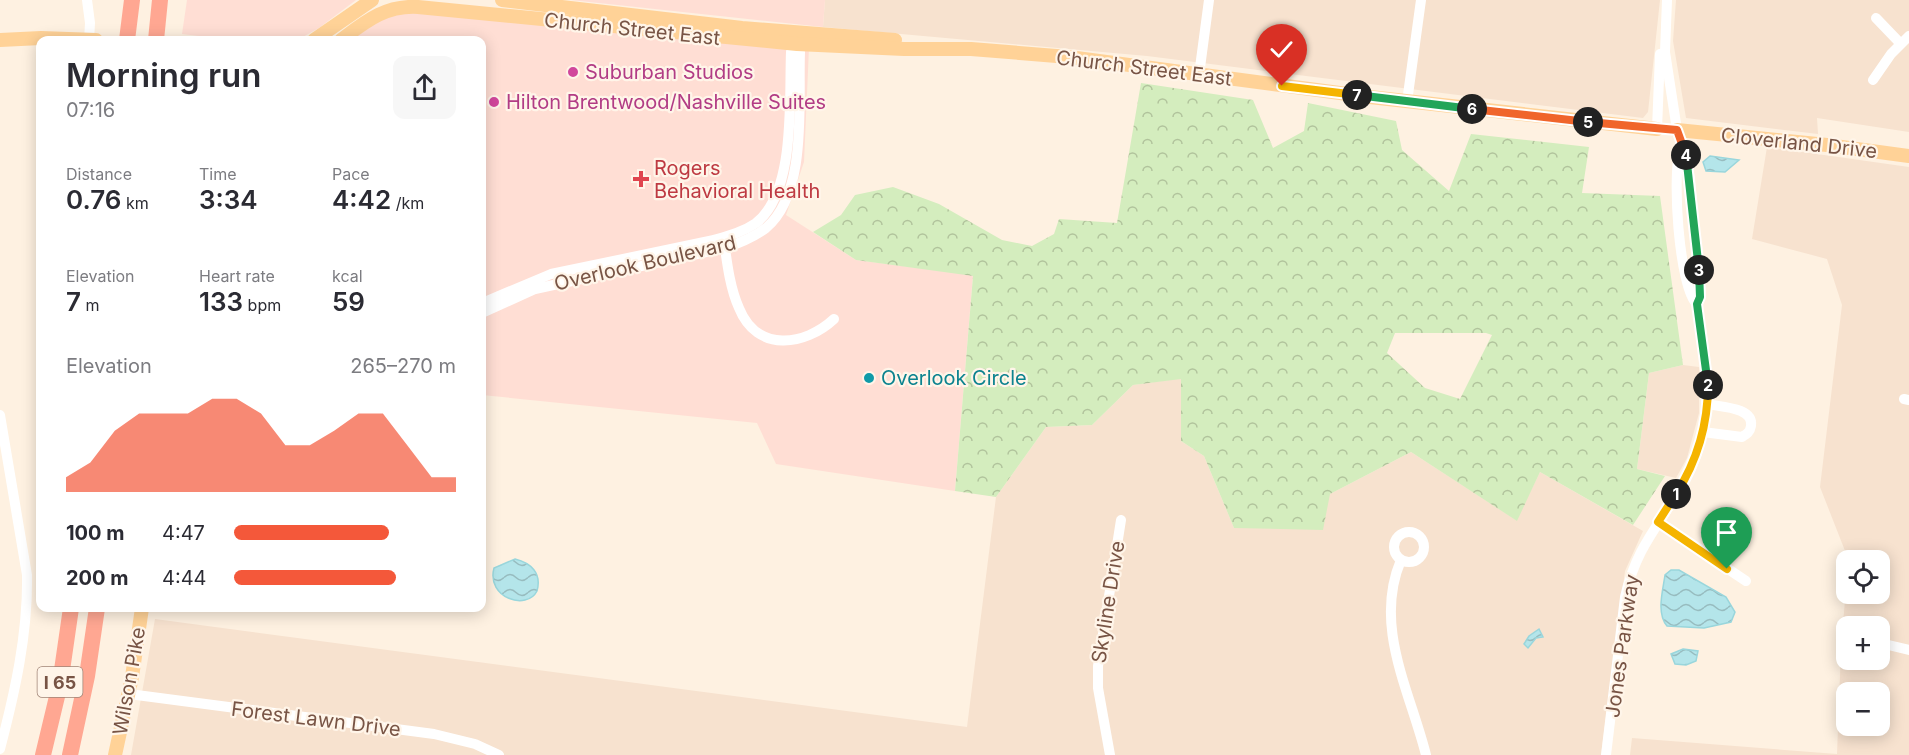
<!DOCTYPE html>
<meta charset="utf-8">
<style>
body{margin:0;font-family:Inter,sans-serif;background:#f7f7f7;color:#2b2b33;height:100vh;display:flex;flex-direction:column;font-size:22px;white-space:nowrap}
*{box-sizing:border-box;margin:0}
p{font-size:20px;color:#7c7c81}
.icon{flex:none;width:33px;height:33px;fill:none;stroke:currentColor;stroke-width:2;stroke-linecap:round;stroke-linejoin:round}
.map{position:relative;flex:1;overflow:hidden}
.panel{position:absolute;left:36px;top:36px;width:450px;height:576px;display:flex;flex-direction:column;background:#fff;border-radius:12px;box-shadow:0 3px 15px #0003}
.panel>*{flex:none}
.tools{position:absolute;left:1836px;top:550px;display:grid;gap:12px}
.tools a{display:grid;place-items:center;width:54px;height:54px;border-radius:12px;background:#fff;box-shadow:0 3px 15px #0003;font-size:30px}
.pin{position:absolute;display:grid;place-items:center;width:51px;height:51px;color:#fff;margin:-62px -26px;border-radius:50% 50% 50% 0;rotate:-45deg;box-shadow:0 0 6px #0007}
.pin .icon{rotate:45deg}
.km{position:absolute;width:30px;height:30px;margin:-15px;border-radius:50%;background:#222;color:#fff;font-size:16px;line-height:30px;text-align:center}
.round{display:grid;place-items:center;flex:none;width:63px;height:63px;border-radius:12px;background:#f7f7f7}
.head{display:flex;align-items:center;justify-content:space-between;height:102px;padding:0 30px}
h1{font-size:33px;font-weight:600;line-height:45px}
.stats{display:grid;grid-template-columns:repeat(3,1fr);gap:9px;height:102px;padding:6px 30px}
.stats div{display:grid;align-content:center}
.stats b{font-size:26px;font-weight:600}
.stats small{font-size:16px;font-weight:400}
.stats p{font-size:16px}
.chart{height:168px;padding:12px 30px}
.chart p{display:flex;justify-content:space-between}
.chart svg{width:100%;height:108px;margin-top:6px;fill:#f4583a;opacity:.7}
ul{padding:0 30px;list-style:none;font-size:20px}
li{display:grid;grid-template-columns:96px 72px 1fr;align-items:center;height:45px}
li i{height:15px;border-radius:8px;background:#f4583a}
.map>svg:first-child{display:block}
.residential{fill:#f7e2cf;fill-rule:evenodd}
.commercial{fill:#ffded4}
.forest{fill:url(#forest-crowns);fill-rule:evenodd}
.water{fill:url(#water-waves);stroke:#99d6dc;stroke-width:1.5}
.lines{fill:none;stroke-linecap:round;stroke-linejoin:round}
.minor{stroke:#fff;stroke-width:10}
.major{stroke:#ffd297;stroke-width:14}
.highway{stroke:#ffa792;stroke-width:16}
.split-1-casing{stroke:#fff;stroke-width:12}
.split-2-casing{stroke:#fff;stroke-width:12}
.split-3-casing{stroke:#fff;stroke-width:12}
.split-4-casing{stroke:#fff;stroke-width:12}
.split-5-casing{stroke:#fff;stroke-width:12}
.split-6-casing{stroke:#fff;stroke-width:12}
.split-7-casing{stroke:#fff;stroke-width:12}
.split-8-casing{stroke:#fff;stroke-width:12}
.split-1{stroke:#f5b400;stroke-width:8}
.split-2{stroke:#f5b400;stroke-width:8}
.split-3{stroke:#22a559;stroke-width:8}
.split-4{stroke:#22a559;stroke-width:8}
.split-5{stroke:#f0652b;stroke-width:8}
.split-6{stroke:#f0652b;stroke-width:8}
.split-7{stroke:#22a559;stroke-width:8}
.split-8{stroke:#f5b400;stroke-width:8}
.hotel-dot{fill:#d1479c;stroke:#fff5e9;stroke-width:2}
.health-dot{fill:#e0444e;stroke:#fff5e9;stroke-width:2}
.culture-dot{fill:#0f9aa8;stroke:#fff5e9;stroke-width:2}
.labels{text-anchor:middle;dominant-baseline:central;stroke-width:4.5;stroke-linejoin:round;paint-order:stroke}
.shield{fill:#fff5e9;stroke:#a08476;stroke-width:1.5}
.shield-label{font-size:18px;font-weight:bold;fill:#785445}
.street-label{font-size:20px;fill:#785445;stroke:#fff5e9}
.hotel-label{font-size:20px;fill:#b23c85;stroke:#fff5e9;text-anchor:start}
.health-label{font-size:20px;fill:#be3a42;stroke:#fff5e9;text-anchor:start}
.culture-label{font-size:20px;fill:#0d838f;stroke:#fff5e9;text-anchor:start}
</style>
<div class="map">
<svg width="1909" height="755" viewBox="0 0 1909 755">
<defs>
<pattern id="forest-crowns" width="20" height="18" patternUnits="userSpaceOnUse" patternTransform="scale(1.5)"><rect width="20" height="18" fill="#d4edbe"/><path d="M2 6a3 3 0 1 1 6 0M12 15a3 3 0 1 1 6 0" fill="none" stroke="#b1c39c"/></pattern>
<pattern id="water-waves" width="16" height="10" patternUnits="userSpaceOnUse" patternTransform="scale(1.5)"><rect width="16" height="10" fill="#b4e5ea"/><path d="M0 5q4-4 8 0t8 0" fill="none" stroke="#97bcbf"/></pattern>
</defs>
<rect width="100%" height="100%" fill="#fef1e1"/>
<g class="residential">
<polygon points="825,0 1660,0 1648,112 1643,118 1147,56 823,27"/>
<polygon points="1676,0 1909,0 1909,132 1817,118 1818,134 1686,118 1673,41"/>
<path d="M1767,147l142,20v588h-279l2,-17 205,16 4,-106 5,-60v6h34v-33h-31l-29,-74 22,-182 -15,-46 -75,-20zM1846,627h34v33h-34zM1846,693h34v33h-34z"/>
<polygon points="1683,365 1699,367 1699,413 1687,458 1676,478 1637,469 1649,373"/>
<polygon points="1182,378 1181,441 1204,456 1234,528 1330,494 1411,452 1516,520 1540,472 1643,531 1625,571 1601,755 131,755 155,619 967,727 996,497 1046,427 1092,425 1133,385"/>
</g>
<g class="commercial">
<polygon points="187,0 356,0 319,28 301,38 293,40 233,40 182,34"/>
<polygon points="571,0 825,0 823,27"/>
<polygon points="411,12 809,48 804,162 786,215 856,260 973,275 955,491 776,464 757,423 482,395 482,40 351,40 385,17"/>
</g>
<path class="forest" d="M1141,83l112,17 20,48 31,-17 4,-28 88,18 6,29 47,41 22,-57 118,13 -7,46 78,3 23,169 -34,8 -12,96 28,7 -32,49 -93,-53 -23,49 -106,-69 -81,42 -7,36 -89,-2 -30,-72 -23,-15v-62l-48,6 -41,40 -46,2 -50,70 -41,-6 18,-215 -117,-16 -43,-28 28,-17 14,-20 38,-8 46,17 63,36 30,6 22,-12 5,-15 58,4zM1395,333h91l6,2 -32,64 -35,-11 -38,-35z"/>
<g class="water">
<polygon points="1710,156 1739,160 1725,172 1706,171 1703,162"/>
<path d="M515,559c16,4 27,14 22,32 -10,20 -51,7 -43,-23z"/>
<path d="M1671,570h8l47,27 9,15 -4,10 -27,6 -37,-2c-11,-13 -4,-36 -2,-51z"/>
<polygon points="1539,629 1543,637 1536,638 1528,648 1524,644 1529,636"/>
<polygon points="1683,649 1698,651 1696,661 1686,665 1675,664 1671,654"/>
</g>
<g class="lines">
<g class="minor">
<polyline points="87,0 90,23 89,40"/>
<polyline points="1667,0 1665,52 1677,130 1686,155 1690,179 1700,297 1697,304"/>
<polyline points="1876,18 1900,43"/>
<polyline points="1660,54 1657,129 1677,130"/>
<polyline points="1199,75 1209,0"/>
<polyline points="1873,80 1891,54 1909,36"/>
<polyline points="1407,102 1421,0"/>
<path d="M724,241c3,22 6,47 15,67 18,45 66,38 95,11"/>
<path d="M482,303l69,-29 163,-34c14,-4 29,-8 42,-17 40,-31 33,-123 35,-171l6,-8"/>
<path d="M482,313l53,-24 190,-41c15,-5 28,-10 41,-20 42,-35 32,-126 34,-176l-4,-3"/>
<polyline points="1904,399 1909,400"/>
<path d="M0,415l27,160c1,59 -12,117 -27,174"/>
<path d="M1703,432l39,5c5,-3 8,-5 9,-11 3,-19 -31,-19 -44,-22"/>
<polyline points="1658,522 1746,581"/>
<circle cx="1409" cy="547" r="15"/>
<path d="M1401,560c-28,66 9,131 25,195"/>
<polyline points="1880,643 1909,650"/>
<polyline points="129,694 434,734 475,744 499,755"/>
<polyline points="1110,755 1098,688 1098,666 1121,520"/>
<path d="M1606,755l19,-158c12,-53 36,-73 61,-118 30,-56 21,-115 11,-175 -18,-15 -26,-134 -16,-157"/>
</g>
<g class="major">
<polyline points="502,0 742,28 895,40"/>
<polyline points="0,40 41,38 96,40"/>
<polyline points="314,40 372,0"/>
<path d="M341,40c24,-18 44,-35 77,-33l379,37 107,5h67l98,8 301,40 287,32"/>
<polyline points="1677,130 1827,145 1909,156"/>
<polyline points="115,755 132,677 142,608"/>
</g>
<g class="highway">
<polyline points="127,40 132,0"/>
<polyline points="156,40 160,0"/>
<polyline points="43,755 60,684 71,608"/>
<polyline points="70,755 87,676 97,608"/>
</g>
</g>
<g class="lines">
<defs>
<polyline id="split-1" points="1676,494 1658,522 1727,569"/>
<path id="split-2" d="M1676,494c21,-33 32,-69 32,-109"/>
<polyline id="split-3" points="1699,270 1700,297 1697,304 1708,385"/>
<polyline id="split-4" points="1686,155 1699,270"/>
<polyline id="split-5" points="1588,122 1677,130 1686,155"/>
<polyline id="split-6" points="1472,109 1588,122"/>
<polyline id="split-7" points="1357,95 1472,109"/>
<polyline id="split-8" points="1282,86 1357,95"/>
</defs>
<use href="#split-1" class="split-1-casing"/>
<use href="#split-2" class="split-2-casing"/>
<use href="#split-3" class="split-3-casing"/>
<use href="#split-4" class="split-4-casing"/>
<use href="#split-5" class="split-5-casing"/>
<use href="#split-6" class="split-6-casing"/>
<use href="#split-7" class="split-7-casing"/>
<use href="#split-8" class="split-8-casing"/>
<use href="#split-1" class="split-1"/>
<use href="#split-2" class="split-2"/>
<use href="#split-3" class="split-3"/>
<use href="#split-4" class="split-4"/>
<use href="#split-5" class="split-5"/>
<use href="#split-6" class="split-6"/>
<use href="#split-7" class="split-7"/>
<use href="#split-8" class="split-8"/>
</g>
<g class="hotel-dot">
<circle cx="573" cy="72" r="6"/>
<circle cx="494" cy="102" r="6"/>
</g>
<path class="health-dot" d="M638 170h6v6h6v6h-6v6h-6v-6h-6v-6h6z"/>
<circle class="culture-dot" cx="869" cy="378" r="6"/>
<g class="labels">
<rect class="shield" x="37.5" y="667" width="45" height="30" rx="4.5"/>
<g class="shield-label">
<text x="60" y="682">I 65</text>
</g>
<g class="street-label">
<text transform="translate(632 29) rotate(6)">Church Street East</text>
<text transform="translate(1144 68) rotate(7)">Church Street East</text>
<text transform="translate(1799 143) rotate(6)">Cloverland Drive</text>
<text transform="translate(645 263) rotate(-13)">Overlook Boulevard</text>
<text transform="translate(1108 602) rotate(-81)">Skyline Drive</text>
<text transform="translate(1622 646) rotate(-82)">Jones Parkway</text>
<text transform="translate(129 681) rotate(-80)">Wilson Pike</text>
<text transform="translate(316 719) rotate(7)">Forest Lawn Drive</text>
</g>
<g class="hotel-label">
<text x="585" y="72">Suburban Studios</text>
<text x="506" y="102">Hilton Brentwood/Nashville Suites</text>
</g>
<g class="health-label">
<text x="654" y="168">Rogers<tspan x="654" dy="23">Behavioral Health</tspan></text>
</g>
<g class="culture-label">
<text x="881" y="378">Overlook Circle</text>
</g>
</g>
</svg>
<div class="tools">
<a><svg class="icon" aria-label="locate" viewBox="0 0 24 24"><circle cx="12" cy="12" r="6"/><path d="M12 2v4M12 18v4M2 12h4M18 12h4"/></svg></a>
<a>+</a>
<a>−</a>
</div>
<div class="pin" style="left:1727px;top:569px;background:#1e9e55"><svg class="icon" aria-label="arrive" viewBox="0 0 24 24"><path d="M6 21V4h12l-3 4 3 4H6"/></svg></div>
<div class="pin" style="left:1282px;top:86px;background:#d93025"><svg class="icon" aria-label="check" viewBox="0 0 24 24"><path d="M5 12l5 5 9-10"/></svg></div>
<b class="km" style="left:1676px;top:494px">1</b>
<b class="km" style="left:1708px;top:385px">2</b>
<b class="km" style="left:1699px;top:270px">3</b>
<b class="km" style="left:1686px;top:155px">4</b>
<b class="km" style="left:1588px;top:122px">5</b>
<b class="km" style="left:1472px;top:109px">6</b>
<b class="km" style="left:1357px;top:95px">7</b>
<section class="panel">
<div class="head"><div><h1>Morning run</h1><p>07:16</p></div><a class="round"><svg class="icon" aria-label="share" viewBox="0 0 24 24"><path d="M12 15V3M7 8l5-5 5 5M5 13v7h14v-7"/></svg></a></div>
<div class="stats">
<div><p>Distance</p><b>0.76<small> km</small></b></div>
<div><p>Time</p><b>3:34</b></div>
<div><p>Pace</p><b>4:42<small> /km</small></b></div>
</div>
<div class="stats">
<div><p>Elevation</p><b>7<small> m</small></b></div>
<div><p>Heart rate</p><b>133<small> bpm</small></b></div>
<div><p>kcal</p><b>59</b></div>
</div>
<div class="chart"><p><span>Elevation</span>265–270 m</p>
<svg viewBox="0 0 160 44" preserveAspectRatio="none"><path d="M0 44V38L10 32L20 19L30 12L40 12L50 12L60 6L70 6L80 12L90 25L100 25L110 19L120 12L130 12L140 25L150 38L160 38V44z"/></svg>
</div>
<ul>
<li><b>100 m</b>4:47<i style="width:70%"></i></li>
<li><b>200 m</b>4:44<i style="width:73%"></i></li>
</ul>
</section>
</div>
